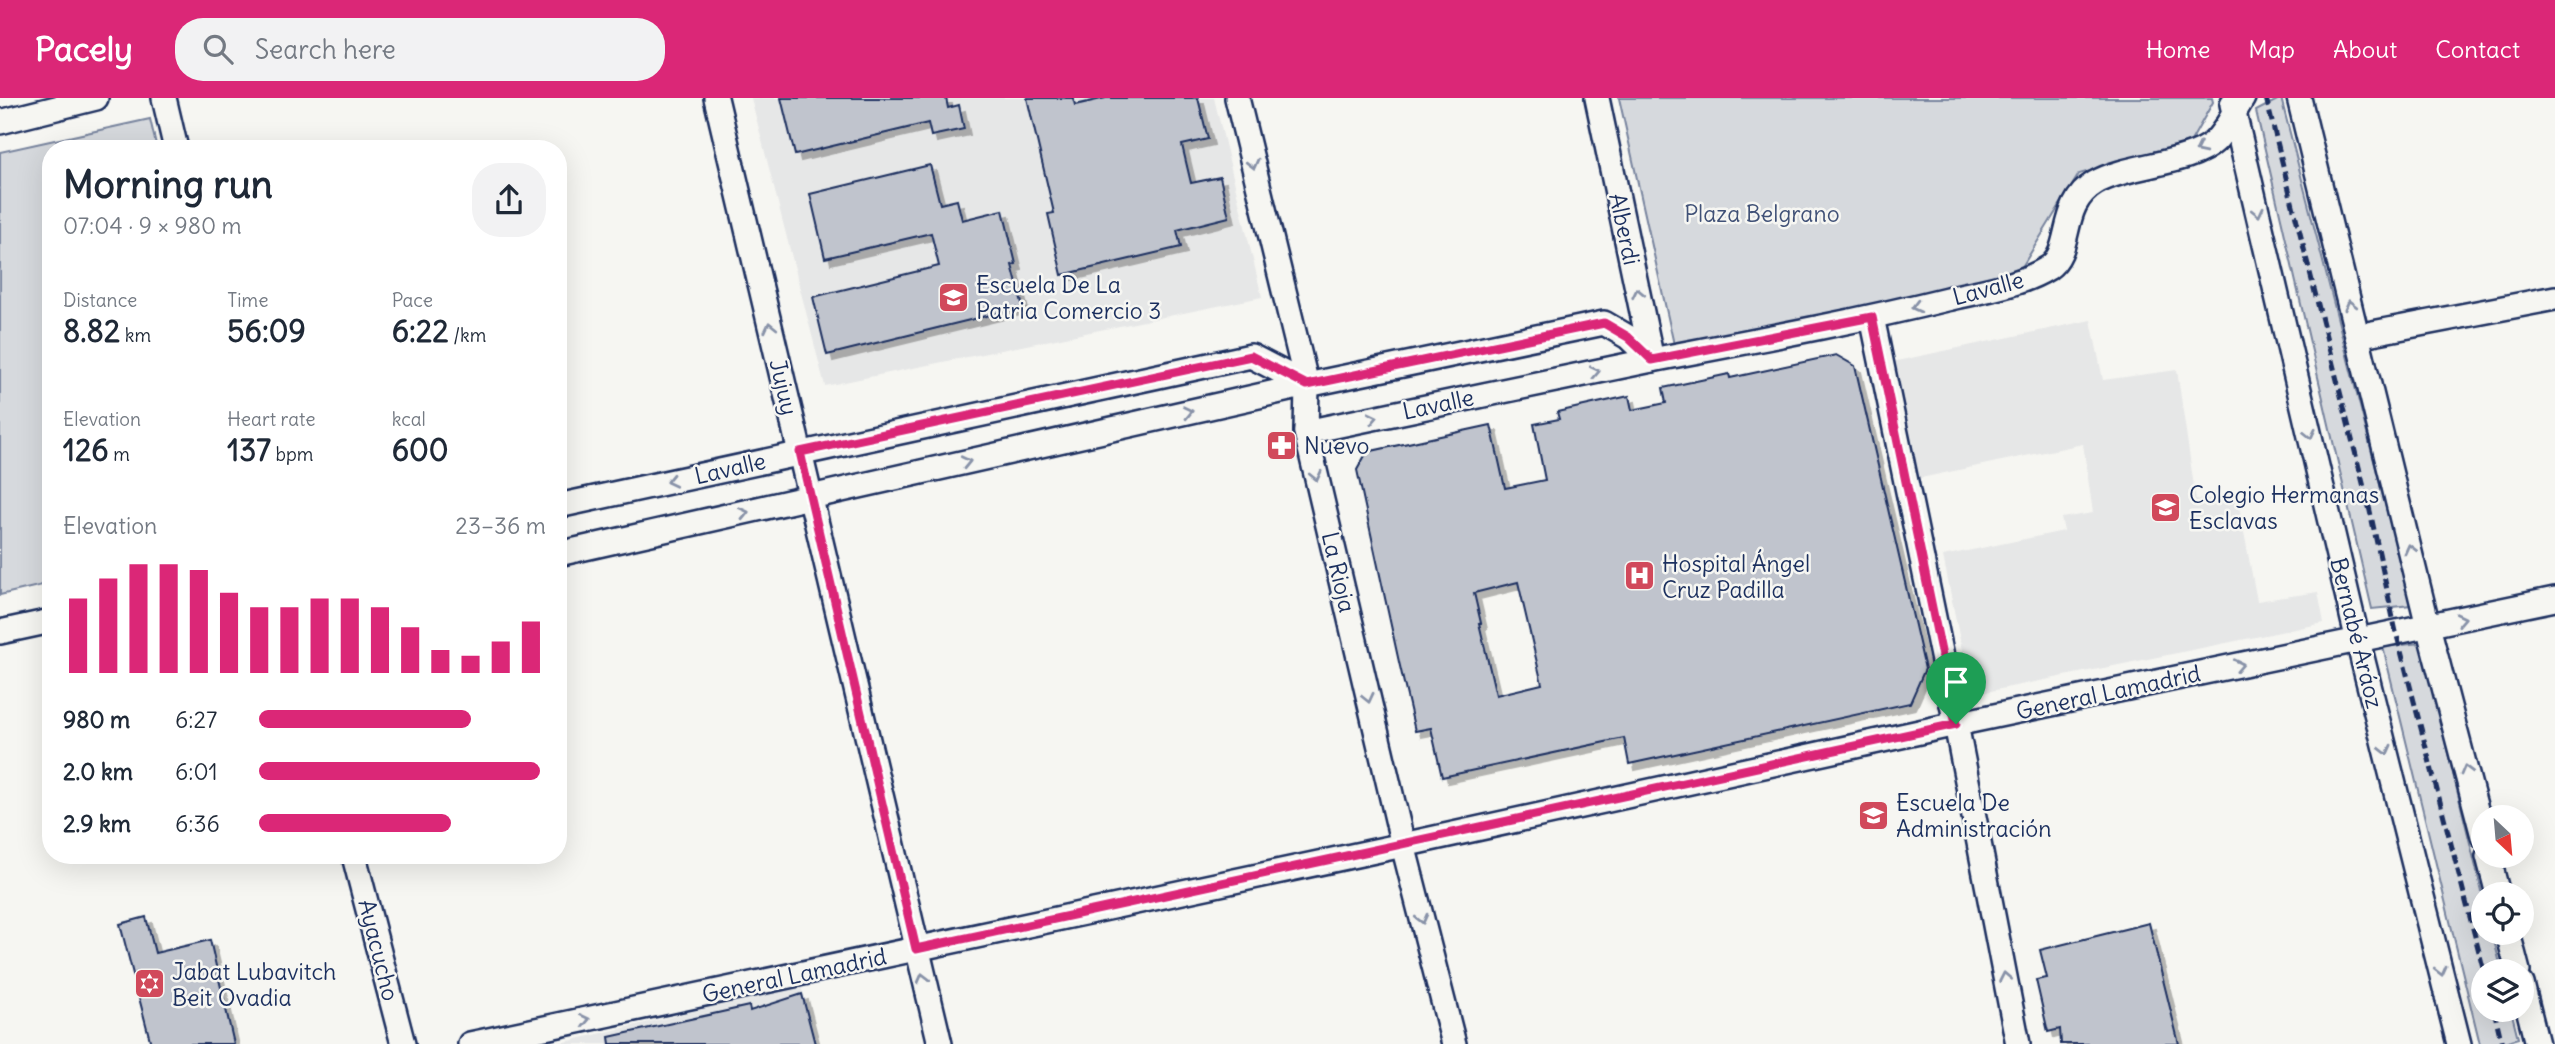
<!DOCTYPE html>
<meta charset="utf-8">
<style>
body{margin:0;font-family:Delius,sans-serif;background:#f2f2f3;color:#1f2937;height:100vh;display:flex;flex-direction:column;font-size:26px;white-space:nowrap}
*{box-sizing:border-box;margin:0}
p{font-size:23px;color:#747a83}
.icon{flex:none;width:38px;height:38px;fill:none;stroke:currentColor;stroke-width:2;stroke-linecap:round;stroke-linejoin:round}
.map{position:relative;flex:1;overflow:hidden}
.details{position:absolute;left:42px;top:42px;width:525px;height:724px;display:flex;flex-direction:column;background:#fff;border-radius:28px;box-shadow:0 7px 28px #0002}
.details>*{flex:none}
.needle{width:46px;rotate:154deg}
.controls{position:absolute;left:2471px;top:707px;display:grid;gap:14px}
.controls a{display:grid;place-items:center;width:63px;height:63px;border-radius:50%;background:#fff;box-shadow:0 7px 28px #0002;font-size:35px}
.pin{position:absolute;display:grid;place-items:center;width:60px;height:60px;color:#fff;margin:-72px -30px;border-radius:50% 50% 50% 0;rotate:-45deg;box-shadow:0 0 7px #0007}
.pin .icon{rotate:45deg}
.round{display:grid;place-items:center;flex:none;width:74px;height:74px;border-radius:28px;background:#f2f2f3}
.summary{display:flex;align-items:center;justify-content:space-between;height:119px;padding:0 21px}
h1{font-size:38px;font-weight:700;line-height:52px}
.stats{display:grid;grid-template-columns:repeat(3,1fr);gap:10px;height:119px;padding:7px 21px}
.stats div{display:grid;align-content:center}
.stats b{font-size:30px;font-weight:700}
.stats small{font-size:19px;font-weight:400}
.stats p{font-size:19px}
.chart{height:196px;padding:14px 21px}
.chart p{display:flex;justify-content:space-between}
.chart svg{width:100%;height:126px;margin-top:7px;stroke:#db2777;stroke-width:6}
ul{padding:0 21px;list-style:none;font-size:23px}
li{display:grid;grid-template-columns:112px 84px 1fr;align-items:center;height:52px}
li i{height:18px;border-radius:9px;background:#db2777}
header{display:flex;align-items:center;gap:42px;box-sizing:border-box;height:98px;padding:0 35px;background:#db2777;color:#fff}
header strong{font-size:33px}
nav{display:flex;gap:38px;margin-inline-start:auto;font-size:24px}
.search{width:490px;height:63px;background:#f2f2f3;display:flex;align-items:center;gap:18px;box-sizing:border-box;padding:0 24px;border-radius:28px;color:#747a83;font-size:26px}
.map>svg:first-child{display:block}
.built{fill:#e6e7e7}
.green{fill:#d6d9dd;stroke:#78849e;stroke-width:2}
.building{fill:#c0c4cd;stroke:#1b2f5e;stroke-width:2;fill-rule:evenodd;filter:url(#shadow)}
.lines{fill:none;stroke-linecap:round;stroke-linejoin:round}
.minor-casing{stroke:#1b2f5e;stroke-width:28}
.minor{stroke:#f6f6f2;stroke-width:23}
.rail{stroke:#1b2f5e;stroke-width:5;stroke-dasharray:10 5;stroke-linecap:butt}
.oneway{stroke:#8892a8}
.route-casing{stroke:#fff;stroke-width:14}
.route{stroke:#db2777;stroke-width:9}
.labels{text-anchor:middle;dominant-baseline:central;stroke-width:5;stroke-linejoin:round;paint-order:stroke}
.park-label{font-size:23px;fill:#405177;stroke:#f6f6f2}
.street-label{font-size:23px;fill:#1b2f5e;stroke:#f6f6f2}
.poi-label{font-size:23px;fill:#1b2f5e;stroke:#f6f6f2;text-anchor:start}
</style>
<header>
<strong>Pacely</strong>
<div class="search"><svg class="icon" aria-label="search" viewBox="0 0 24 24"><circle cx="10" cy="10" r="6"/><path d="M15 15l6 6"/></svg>Search here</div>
<nav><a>Home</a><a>Map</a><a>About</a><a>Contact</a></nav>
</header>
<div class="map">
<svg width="2555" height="946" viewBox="0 0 2555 946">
<defs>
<filter id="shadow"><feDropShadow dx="6" dy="6" stdDeviation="0" flood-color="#0004"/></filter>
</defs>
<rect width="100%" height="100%" fill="#f6f6f2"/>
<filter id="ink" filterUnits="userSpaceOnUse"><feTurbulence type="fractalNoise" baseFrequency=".0143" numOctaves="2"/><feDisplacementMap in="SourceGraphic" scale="14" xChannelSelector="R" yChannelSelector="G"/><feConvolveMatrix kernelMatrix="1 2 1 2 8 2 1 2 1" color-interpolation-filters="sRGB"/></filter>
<g filter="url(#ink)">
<g class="built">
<polygon points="751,0 1214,0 1262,199 825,288"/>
<polygon points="2091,222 2103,282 2177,272 2196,402 2237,397 2257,503 2318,494 2324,525 1971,597 1943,458 2064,433 2061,420 2093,415 2083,346 1916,381 1892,264"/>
<polygon points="801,888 816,946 556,946"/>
</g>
<g class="green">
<polygon points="1619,0 2212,0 2213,4 2190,45 2079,76 2017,177 1675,251"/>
<polygon points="2281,0 2411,507 2372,511 2256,13"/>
<polygon points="150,21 157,51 51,51 51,485 0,497 0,54"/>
<polygon points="2421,545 2483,798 2483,835 2492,835 2502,873 2483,873 2483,912 2511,912 2518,940 2498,946 2480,946 2383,549"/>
</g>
<g class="building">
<polygon points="781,0 946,0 948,10 959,7 964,31 931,38 928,25 795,57"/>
<polygon points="1027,0 1073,0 1075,7 1106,0 1198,0 1208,41 1182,47 1191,85 1220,79 1229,119 1177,132 1181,149 1062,177 1048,116 1054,115"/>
<polygon points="930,67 940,106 957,102 962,122 1003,112 1016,166 1012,167 1023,209 827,257 813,199 939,168 931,135 825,160 810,96"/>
<path d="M1836,257l19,11 70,303 -15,34 -281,61 -5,-26 -182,39 -11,-49 -16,3 -16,-69 -42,-192 10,-18 124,-27 14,63 40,-8 -11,-56 25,-5 -2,-7 72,-16 3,14 34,-7 -3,-15 66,-14 1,4zM1518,484l24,102 -46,11 -17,-72h2l-7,-30z"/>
<polygon points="146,819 155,855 210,842 234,946 151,946 120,826"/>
<polygon points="2149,825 2179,946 2061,946 2060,931 2048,934 2036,882 2047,880 2040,852"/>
<polygon points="802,896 815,946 610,946 609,939 749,908 750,913"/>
</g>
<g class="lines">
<defs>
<g id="minor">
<polyline points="164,0 176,51"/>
<polyline points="716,0 940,946"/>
<polyline points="1237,0 1307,287 1306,334 1403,747 1454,946"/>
<polyline points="2299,0 2428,528 2483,738"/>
<polyline points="2232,6 2358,543 2459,946"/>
<polyline points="0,24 96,0"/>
<polyline points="1872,219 1956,626 2018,946"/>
<polyline points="2357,238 2555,200"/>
<polyline points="1306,334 1652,262 1597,0"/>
<polyline points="558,408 1251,258 1307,287"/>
<path d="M558,456l749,-169 297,-62 24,14 24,23c99,-19 198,-37 295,-61 33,-8 72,-13 101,-31 26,-17 10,-63 47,-85 30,-18 96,-19 119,-41 12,-11 20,-30 29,-44"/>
<polyline points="0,534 51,523"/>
<polyline points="354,758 403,946"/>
<polyline points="2488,758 2498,796"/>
<polyline points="2508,835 2518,873"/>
<polyline points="2522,886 2537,946"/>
<polyline points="470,946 1403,747 1956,626 2555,501"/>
</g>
</defs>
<use href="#minor" class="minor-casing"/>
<use href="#minor" class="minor"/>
<g class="rail">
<polyline points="2266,0 2370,413 2396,534 2484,873"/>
<polyline points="2494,912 2502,946"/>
</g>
</g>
<defs><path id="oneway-chevron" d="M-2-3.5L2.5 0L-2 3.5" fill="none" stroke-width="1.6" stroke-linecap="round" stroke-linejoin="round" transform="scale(1.75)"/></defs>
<g class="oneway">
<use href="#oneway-chevron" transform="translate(2200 51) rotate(154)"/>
<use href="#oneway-chevron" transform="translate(1253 66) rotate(76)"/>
<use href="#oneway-chevron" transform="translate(2258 114) rotate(77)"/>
<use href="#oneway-chevron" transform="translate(1638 195) rotate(-102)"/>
<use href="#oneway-chevron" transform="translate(2350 207) rotate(-104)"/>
<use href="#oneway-chevron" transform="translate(1916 209) rotate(166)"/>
<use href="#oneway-chevron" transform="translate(770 229) rotate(-103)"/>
<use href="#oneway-chevron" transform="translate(1595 274) rotate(-12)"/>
<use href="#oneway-chevron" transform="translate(1188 314) rotate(-13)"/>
<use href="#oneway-chevron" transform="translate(1373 320) rotate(-12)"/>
<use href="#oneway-chevron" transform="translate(2310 336) rotate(77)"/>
<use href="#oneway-chevron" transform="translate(966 364) rotate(-13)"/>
<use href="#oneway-chevron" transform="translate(1316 378) rotate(77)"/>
<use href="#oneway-chevron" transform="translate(671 383) rotate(167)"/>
<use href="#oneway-chevron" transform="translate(744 415) rotate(-13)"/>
<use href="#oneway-chevron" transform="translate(2410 451) rotate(-104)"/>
<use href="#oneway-chevron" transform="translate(2461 521) rotate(-12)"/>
<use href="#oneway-chevron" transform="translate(2239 567) rotate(-12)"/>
<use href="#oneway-chevron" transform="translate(1368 600) rotate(77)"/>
<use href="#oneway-chevron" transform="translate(2386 652) rotate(76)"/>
<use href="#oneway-chevron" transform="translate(2466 672) rotate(-105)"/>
<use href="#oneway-chevron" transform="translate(1422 821) rotate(76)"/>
<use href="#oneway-chevron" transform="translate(2441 873) rotate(76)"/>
<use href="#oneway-chevron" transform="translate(2005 879) rotate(-101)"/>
<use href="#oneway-chevron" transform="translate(923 880) rotate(-104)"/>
<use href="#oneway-chevron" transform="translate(585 922) rotate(-12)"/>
</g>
</g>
<g class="lines" filter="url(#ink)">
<defs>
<polygon id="route" points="1872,219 1956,626 916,851 800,354 1251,258 1307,287 1604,225 1628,239 1652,262"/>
</defs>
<use href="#route" class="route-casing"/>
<use href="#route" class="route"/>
</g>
<defs>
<symbol id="school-square" viewBox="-11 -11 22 22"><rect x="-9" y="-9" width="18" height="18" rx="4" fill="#d1495b" stroke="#f6f6f2"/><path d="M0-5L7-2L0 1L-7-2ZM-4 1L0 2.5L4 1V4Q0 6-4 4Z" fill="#fff"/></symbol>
<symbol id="pharmacy-square" viewBox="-11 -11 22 22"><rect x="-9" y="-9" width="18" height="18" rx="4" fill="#d1495b" stroke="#f6f6f2"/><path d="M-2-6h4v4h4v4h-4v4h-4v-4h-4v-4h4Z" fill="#fff"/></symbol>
<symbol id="hospital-square" viewBox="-11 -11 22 22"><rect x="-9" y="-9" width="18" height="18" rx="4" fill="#d1495b" stroke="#f6f6f2"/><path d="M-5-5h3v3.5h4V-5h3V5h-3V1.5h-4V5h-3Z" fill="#fff"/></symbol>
<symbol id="synagogue-square" viewBox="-11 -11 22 22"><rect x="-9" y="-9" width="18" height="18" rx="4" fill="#d1495b" stroke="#f6f6f2"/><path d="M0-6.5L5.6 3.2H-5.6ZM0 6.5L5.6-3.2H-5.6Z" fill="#fff"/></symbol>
</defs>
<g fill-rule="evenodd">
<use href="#school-square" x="936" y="182" width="35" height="35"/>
<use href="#pharmacy-square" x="1264" y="330" width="35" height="35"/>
<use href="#school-square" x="2148" y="392" width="35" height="35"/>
<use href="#hospital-square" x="1622" y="460" width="35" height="35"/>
<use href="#school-square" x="1856" y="700" width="35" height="35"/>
<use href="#synagogue-square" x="132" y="868" width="35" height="35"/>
</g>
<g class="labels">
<g class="park-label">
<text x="1762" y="115">Plaza Belgrano</text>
</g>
<g class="street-label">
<text transform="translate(1625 131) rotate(78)">Alberdi</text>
<text transform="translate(1988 190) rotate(-15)">Lavalle</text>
<text transform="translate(784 289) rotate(77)">Jujuy</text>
<text transform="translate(1438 306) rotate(-12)">Lavalle</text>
<text transform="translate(730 370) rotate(-13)">Lavalle</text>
<text transform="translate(1339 474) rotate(77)">La Rioja</text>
<text transform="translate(2357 535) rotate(76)">Bernabé Aráoz</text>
<text transform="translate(2108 594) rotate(-12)">General Lamadrid</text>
<text transform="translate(379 852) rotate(76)">Ayacucho</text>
<text transform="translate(794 877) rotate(-12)">General Lamadrid</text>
</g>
<g class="poi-label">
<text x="976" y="186">Escuela De La<tspan x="976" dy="26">Patria Comercio 3</tspan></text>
<text x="1304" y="347">Nuevo</text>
<text x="2189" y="396">Colegio Hermanas<tspan x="2189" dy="26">Esclavas</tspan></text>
<text x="1662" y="465">Hospital Ángel<tspan x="1662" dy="26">Cruz Padilla</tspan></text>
<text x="1896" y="704">Escuela De<tspan x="1896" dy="26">Administración</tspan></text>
<text x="172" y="873">Jabat Lubavitch<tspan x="172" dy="26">Beit Ovadia</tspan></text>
</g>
</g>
</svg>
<div class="controls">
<a><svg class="needle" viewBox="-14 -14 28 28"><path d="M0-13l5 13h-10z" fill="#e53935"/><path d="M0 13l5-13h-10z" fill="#747a83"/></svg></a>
<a><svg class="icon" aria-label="locate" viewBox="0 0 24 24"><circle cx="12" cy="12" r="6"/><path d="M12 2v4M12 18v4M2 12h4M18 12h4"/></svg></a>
<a><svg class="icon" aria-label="layers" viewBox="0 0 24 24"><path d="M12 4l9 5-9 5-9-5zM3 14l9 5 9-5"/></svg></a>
</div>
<div class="pin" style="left:1956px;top:626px;background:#1e9e55"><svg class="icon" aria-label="arrive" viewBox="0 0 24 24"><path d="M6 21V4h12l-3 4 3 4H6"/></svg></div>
<section class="details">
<div class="summary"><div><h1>Morning run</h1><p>07:04 · 9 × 980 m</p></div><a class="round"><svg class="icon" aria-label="share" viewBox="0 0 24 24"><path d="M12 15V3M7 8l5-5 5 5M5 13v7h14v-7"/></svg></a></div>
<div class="stats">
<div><p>Distance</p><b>8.82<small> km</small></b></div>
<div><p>Time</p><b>56:09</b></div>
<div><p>Pace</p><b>6:22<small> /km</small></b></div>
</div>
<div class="stats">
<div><p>Elevation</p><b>126<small> m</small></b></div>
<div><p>Heart rate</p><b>137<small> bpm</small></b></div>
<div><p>kcal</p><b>600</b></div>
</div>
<div class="chart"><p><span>Elevation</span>23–36 m</p>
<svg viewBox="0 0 160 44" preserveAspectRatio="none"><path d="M5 44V18M15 44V11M25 44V6M35 44V6M45 44V8M55 44V16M65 44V21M75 44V21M85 44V18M95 44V18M105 44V21M115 44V28M125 44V36M135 44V38M145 44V33M155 44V26"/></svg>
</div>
<ul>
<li><b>980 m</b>6:27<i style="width:74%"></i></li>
<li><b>2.0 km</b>6:01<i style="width:98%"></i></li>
<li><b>2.9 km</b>6:36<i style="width:67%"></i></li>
</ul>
</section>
</div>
